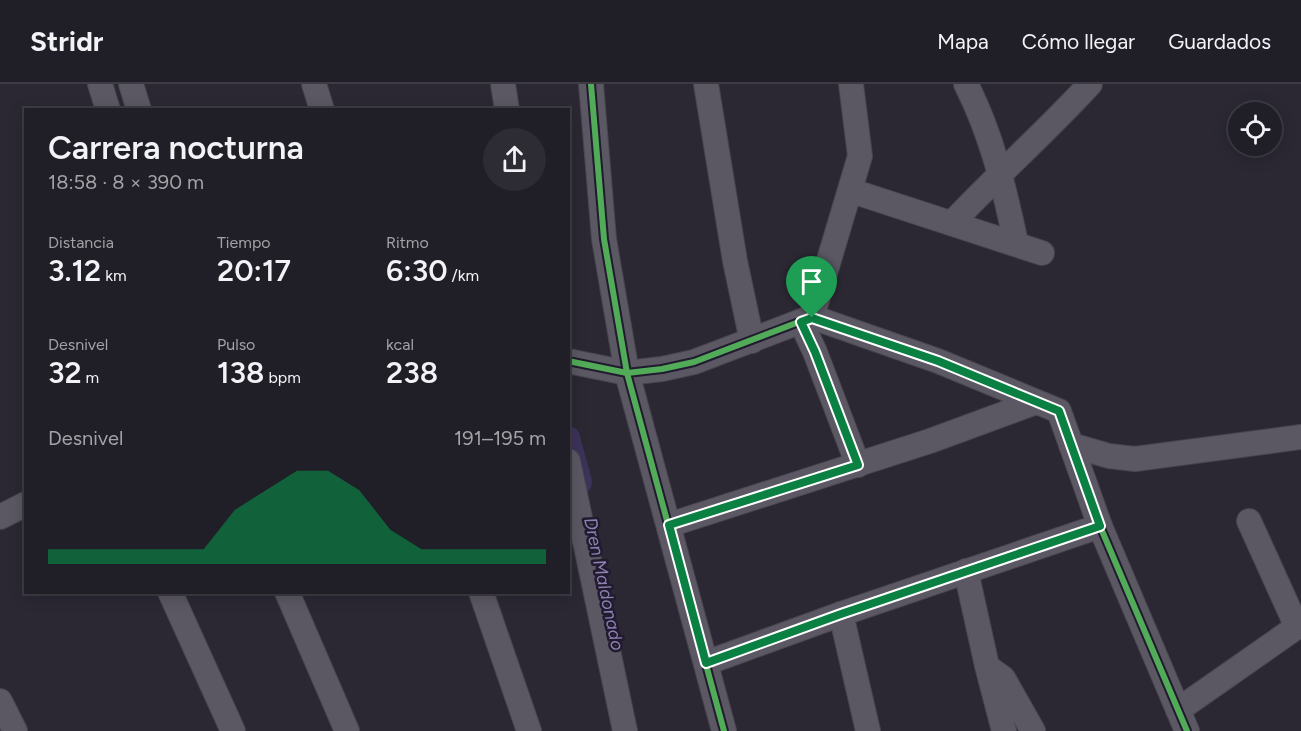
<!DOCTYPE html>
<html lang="es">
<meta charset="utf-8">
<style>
body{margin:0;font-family:Figtree,sans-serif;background:#2d2b33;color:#f1f3f6;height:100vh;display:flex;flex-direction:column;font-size:22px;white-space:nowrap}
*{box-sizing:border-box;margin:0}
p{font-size:20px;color:#a2a2a7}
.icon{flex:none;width:33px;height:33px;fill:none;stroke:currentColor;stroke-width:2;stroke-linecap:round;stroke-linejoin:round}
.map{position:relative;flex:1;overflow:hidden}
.drawer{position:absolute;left:24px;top:24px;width:546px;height:486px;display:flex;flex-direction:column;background:#201e27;border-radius:0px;box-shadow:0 3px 15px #0003,0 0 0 2px #3d3c44}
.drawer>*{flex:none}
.controls{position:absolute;left:1228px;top:18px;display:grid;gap:12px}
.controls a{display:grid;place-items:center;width:54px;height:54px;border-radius:50%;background:#201e27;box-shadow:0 3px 15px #0003,0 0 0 2px #3d3c44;font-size:30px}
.pin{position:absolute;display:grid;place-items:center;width:51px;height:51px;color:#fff;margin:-62px -26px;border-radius:50% 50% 50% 0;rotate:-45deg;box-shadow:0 0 6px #0007}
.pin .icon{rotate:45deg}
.round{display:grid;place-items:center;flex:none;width:63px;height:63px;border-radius:32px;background:#2d2b33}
.head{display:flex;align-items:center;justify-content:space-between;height:102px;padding:0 24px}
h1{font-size:33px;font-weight:600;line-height:45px}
.metrics{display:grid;grid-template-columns:repeat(3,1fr);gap:9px;height:102px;padding:6px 24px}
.metrics div{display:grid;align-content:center}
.metrics b{font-size:30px;font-weight:600}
.metrics small{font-size:16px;font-weight:400}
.metrics p{font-size:16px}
.chart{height:168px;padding:12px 24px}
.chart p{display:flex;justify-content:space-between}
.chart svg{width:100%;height:108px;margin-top:6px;fill:#0b8043;opacity:.7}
header{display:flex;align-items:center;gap:36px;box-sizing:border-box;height:84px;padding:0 30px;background:#201e27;border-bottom:2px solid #3d3c44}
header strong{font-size:28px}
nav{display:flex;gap:33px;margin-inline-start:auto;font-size:21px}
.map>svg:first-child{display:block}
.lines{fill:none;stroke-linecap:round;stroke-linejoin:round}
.canal{stroke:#3d3259;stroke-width:24}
.minor-casing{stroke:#48454f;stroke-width:26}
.minor{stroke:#5b5763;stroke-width:24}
.cycleway-casing{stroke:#211b2f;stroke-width:10}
.cycleway{stroke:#51ab58;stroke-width:6}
.route-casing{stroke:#fff;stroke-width:12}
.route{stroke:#0b8043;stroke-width:8}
.labels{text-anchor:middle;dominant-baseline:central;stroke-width:5;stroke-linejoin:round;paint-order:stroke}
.water-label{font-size:18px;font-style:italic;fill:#8f80b2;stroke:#211b2f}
</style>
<header>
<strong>Stridr</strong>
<nav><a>Mapa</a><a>Cómo llegar</a><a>Guardados</a></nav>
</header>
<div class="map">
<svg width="1301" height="647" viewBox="0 0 1301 647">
<rect width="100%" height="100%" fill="#2b2834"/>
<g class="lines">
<polyline class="canal" points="568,354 580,398"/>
<defs>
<g id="minor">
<polyline points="100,0 108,26"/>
<polyline points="131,0 139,26"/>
<polyline points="314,0 322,26"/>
<polyline points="503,0 507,26"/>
<polyline points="591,0 604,155 627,289 724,647"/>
<polyline points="706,0 735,177 752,257"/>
<path d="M966,0c26,51 38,103 50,159"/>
<polyline points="852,107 1042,169"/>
<path d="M952,139c45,-48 94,-91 138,-139"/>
<polyline points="812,233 860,72 851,0"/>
<polyline points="801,238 815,268 858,381"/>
<polyline points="568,277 627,289 662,285 694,278 812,233 938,277 1059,327 1100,442 1187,647"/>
<polyline points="1071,361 1109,372 1135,375 1301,353"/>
<polyline points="568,377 625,647"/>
<polyline points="0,433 26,420"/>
<polyline points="1249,437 1297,543"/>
<polyline points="669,441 930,357 1036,318"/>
<polyline points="966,487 987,582 1004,647"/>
<polyline points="170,508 233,647"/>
<polyline points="287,508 347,647"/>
<polyline points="481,508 529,647"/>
<polyline points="841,530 868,647"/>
<polyline points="706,579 841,530 1100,442"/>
<polyline points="989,584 1003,594 1033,647"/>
<polyline points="0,617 15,647"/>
<polyline points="1178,626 1301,540"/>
</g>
</defs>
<use href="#minor" class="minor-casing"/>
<use href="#minor" class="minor"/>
<defs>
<g id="cycleway">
<polyline points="591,0 604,155 627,289 724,647"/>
<polyline points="568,277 627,289 662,285 694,278 812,233 938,277 1059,327 1100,442 1187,647"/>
</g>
</defs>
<use href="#cycleway" class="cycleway-casing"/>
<use href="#cycleway" class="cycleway"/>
</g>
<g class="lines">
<defs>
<polygon id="route" points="812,234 938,277 1059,327 1100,442 841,530 706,579 669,441 858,381 815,268 801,238"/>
</defs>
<use href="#route" class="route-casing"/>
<use href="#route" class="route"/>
</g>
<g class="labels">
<g class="water-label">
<text transform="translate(604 500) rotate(78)">Dren Maldonado</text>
</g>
</g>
</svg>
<div class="controls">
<a><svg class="icon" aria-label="locate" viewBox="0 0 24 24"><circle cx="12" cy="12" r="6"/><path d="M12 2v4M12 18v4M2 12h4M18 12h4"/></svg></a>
</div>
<div class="pin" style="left:812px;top:234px;background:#1e9e55"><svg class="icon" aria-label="arrive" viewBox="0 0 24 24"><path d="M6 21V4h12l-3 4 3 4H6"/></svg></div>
<section class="drawer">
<div class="head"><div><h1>Carrera nocturna</h1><p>18:58 · 8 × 390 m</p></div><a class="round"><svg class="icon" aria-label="share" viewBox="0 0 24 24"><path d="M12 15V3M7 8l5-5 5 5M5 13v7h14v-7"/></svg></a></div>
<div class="metrics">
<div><p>Distancia</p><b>3.12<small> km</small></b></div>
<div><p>Tiempo</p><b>20:17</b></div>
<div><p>Ritmo</p><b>6:30<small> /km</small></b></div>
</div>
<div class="metrics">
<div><p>Desnivel</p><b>32<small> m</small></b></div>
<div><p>Pulso</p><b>138<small> bpm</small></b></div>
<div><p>kcal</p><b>238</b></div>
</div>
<div class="chart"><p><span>Desnivel</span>191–195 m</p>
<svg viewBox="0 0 160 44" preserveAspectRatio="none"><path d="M0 44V38L10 38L20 38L30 38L40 38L50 38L60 22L70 14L80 6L90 6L100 14L110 30L120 38L130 38L140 38L150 38L160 38V44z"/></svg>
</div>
</section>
</div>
